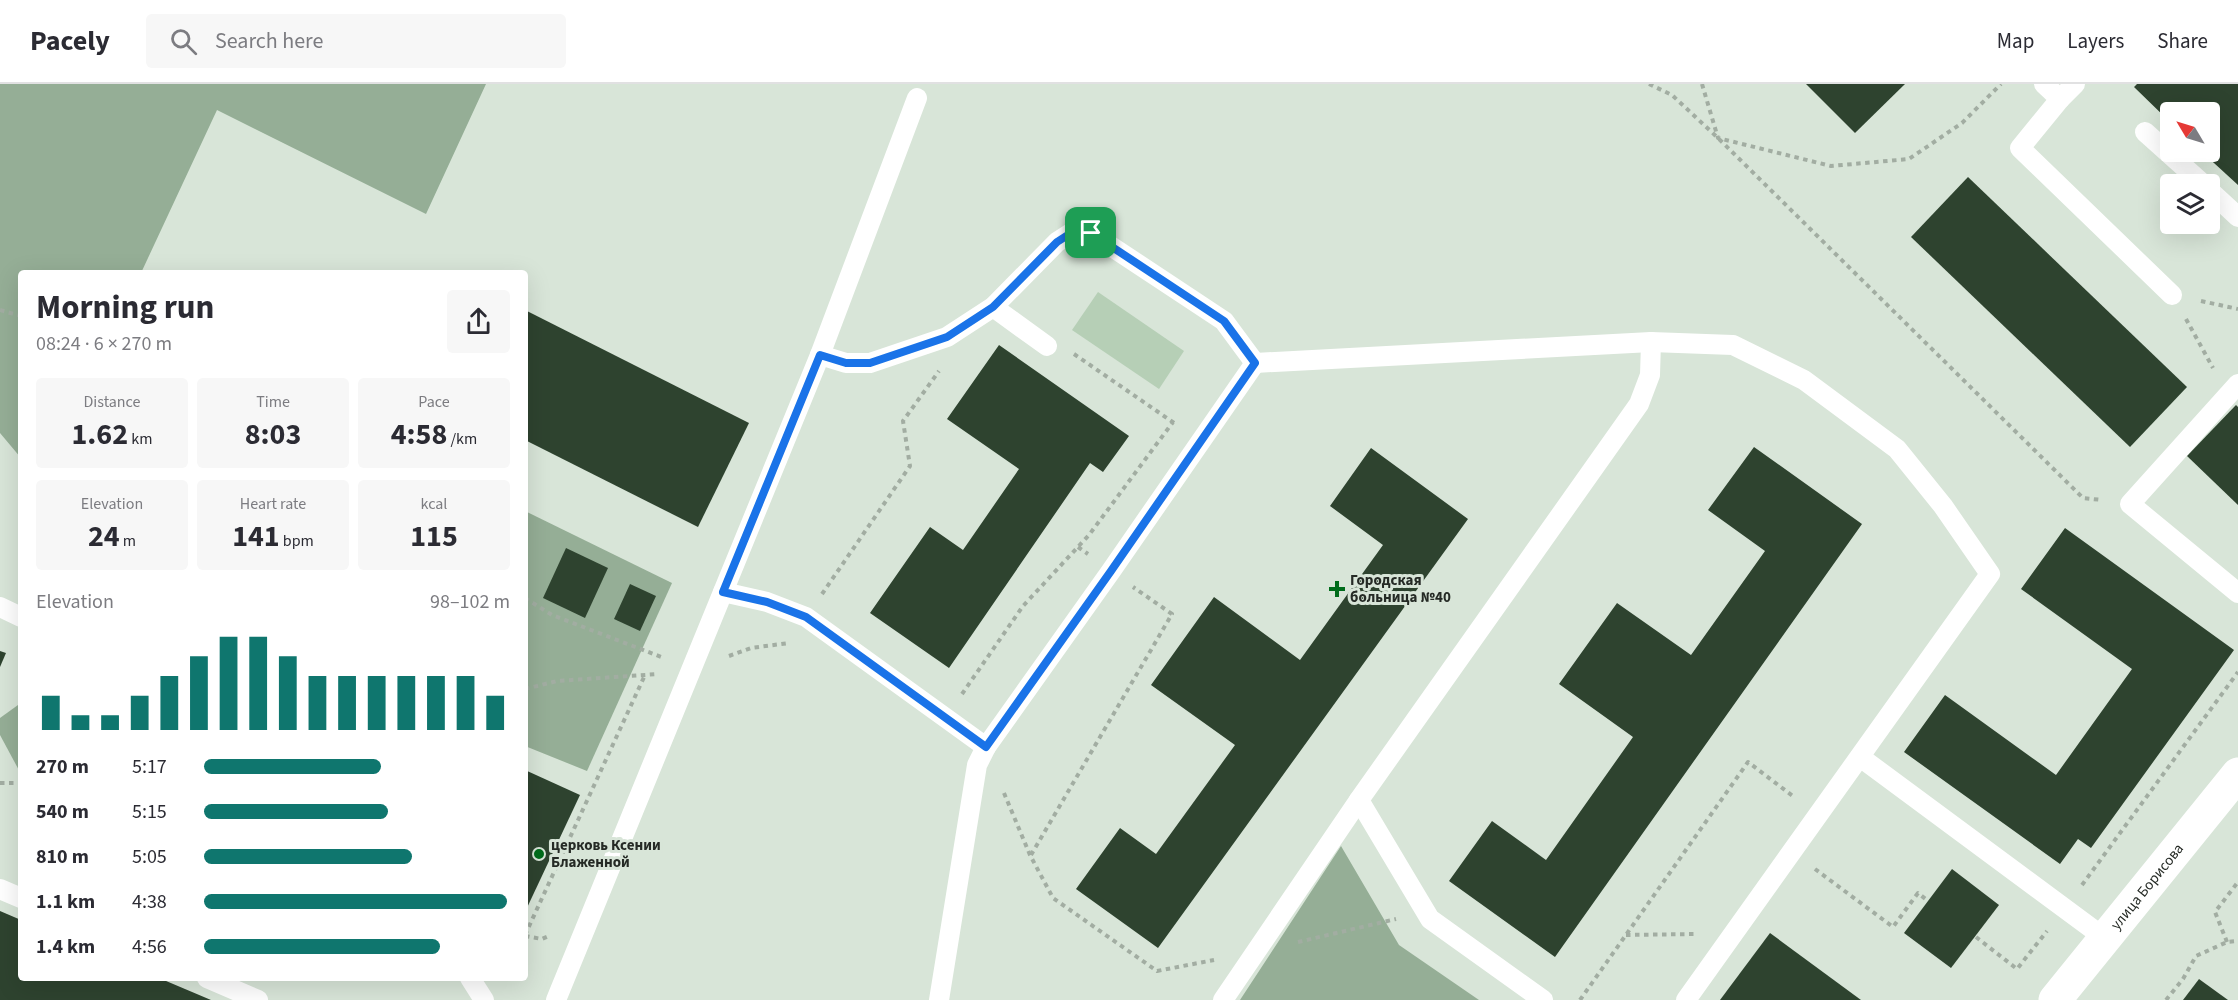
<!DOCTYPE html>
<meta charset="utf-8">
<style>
body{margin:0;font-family:"Source Sans 3",sans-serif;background:#f7f7f7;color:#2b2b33;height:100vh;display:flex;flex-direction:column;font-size:22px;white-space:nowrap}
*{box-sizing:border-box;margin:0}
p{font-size:20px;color:#7c7c81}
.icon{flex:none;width:33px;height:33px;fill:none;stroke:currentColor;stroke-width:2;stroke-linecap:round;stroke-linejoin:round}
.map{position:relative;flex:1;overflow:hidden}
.details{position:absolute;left:18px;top:186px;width:510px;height:711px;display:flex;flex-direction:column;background:#fff;border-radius:6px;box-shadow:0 6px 24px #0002}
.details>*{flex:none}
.needle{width:39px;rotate:308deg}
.buttons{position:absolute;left:2160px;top:18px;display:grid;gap:12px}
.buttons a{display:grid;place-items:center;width:60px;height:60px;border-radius:6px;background:#fff;box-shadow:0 6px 24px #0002;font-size:30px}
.pin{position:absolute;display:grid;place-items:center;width:51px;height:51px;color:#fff;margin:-26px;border-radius:12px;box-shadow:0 3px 9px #0006}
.round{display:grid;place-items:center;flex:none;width:63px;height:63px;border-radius:6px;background:#f7f7f7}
.summary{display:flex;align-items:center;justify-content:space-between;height:102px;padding:0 18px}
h1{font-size:33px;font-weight:700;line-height:45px}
.metrics{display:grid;grid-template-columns:repeat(3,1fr);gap:9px;height:102px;padding:6px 18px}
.metrics div{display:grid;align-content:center;border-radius:6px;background:#f7f7f7;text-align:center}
.metrics b{font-size:30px;font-weight:700}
.metrics small{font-size:16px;font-weight:400}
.metrics p{font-size:16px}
.chart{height:168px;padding:12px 18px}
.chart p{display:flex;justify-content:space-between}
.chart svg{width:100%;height:108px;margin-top:6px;stroke:#0f766e;stroke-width:6}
ul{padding:0 18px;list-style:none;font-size:20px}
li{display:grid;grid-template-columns:96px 72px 1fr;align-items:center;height:45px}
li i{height:15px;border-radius:8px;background:#0f766e}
header{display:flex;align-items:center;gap:36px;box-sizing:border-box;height:84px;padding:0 30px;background:#fff;border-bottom:2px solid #e1e1e2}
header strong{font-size:28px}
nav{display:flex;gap:33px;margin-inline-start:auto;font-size:21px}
.search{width:420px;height:54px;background:#f7f7f7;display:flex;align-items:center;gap:15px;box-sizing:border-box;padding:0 21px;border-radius:6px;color:#7c7c81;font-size:22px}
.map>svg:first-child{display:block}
.green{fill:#b6cfb6}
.forest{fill:#95ae96}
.building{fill:#2e432f}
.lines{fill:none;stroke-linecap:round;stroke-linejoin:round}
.path{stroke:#a2ada2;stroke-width:4;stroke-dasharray:4.5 4.5;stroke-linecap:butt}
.service{stroke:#fff;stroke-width:20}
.minor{stroke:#fff;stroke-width:33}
.route-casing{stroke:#fff;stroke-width:12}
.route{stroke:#1a73e8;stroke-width:8}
.poi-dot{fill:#006c1b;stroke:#d8e5d8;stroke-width:2}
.labels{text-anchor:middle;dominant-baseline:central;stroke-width:6;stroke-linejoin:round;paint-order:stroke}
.poi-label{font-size:15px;font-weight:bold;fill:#252a25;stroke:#d8e5d8;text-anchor:start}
.street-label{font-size:15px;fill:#252a25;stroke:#d8e5d8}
</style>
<header>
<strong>Pacely</strong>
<div class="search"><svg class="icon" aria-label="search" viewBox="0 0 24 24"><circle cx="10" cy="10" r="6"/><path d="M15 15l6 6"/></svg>Search here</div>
<nav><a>Map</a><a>Layers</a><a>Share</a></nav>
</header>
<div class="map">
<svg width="2238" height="916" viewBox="0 0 2238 916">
<rect width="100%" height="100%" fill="#d8e5d8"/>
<polygon class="green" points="1098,208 1184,267 1159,305 1072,246"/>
<g class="forest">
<polygon points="0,0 486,0 426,130 217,26 141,189 21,189 21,374 0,349"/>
<polygon points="525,427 672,499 587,687 525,662"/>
<polygon points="18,621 21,622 21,690 0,651 0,634"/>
<polygon points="1341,762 1399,861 1479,916 1240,916"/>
</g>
<g class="building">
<polygon points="1806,0 1905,0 1855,49"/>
<polygon points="2137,0 2238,0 2238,101 2202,68 2210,68 2210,28 2170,28 2170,38 2134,3"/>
<polygon points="1968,93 2187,303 2130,363 1911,153"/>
<polygon points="525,226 749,339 698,443 525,356"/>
<polygon points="999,261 1129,352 1103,388 1090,379 949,584 870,529 930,443 963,466 1019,385 947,335"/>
<polygon points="2236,321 2238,323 2238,421 2187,372"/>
<polygon points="1754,363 1862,440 1555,873 1449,797 1492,737 1546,776 1633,653 1559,600 1617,519 1691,571 1765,467 1708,426"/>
<polygon points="1371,364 1468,435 1158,864 1076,805 1120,744 1156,770 1235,661 1151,601 1214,513 1300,576 1383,461 1330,422"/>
<polygon points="2065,444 2234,566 2091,764 2078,755 2060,780 1904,668 1945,611 2056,691 2132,585 2021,505"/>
<polygon points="566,464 608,484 585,534 543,514"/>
<polygon points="630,500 656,512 640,547 614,535"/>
<polygon points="0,567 6,569 0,583"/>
<polygon points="525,686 580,711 525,828"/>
<polygon points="1952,785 1999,821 1951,884 1904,849"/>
<polygon points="0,827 21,836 21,894 159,894 211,916 0,916"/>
<polygon points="1770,849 1861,916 1720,916"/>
<polygon points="2199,895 2228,916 2183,916"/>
</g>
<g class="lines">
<g class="path">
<polyline points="1649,0 1672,11 1718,54 2083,414 2102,416"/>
<polyline points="1702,0 1718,54 1831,82 1909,75 1962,39 2001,0"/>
<polyline points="2201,217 2238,225"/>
<polyline points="0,226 21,232"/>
<polyline points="2186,235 2213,284"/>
<polyline points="1074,270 1177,341"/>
<polyline points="1078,463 1088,470"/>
<polyline points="822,510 910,382 903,337 939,287"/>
<polyline points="525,514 552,531 664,574"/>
<polyline points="729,572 751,564 789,559"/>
<polyline points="525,605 557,597 658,590"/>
<polyline points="962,610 1023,522 1089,451 1173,338"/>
<polyline points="0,699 21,699"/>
<polyline points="1004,709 1030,771 1053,814 1157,887 1214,876"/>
<polyline points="1031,771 1172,530 1133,503"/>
<polyline points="1815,785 1893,843 1918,809 1928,817"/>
<polyline points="2082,801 2238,588"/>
<polyline points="525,851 645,591"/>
<polyline points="1626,851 1696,850"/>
<polyline points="525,852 542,855 549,852"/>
<polyline points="1976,853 2017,885 2047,847"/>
<polyline points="1298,858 1396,835"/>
<polyline points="2227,858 2215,828 2238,798"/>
<polyline points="1580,916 1748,678 1794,713"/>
<polyline points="2166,916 2183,895 2196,872 2227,858 2238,857"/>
</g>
<g class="service">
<polyline points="2044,0 2060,15 2020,64 2172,211"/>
<polyline points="2060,15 2075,0"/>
<polyline points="2145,48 2203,100"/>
<polyline points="2210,107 2238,133"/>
<polyline points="993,223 1047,262"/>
<polyline points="1255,279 1651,258 1733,261 1804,296 1897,365 1943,422 1990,490 1686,916"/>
<polyline points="2238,300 2130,420 2238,509"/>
<polyline points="723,508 767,518 806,533 986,663 1111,487 1255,279 1224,237 1091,149 1071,149 1057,158 993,223 947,253 870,279 846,279 820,271"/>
<polyline points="0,523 21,533"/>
<polyline points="1860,673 2106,855"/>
<polyline points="0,805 21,814"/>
<polyline points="207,894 258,916"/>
<polyline points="470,894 484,916"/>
<polyline points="556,916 820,271 917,14"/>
<polyline points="939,916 977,681 986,663"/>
<polyline points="1223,916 1359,716"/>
<polyline points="1543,916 1430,835 1359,716 1639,320 1650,291 1651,258"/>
</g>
<path class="minor" id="s1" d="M2055,916l183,-226"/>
</g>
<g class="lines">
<defs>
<polygon id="route" points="1071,149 1091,149 1224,237 1255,279 1111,487 986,663 806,533 767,518 723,508 820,271 846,279 870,279 947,253 993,223 1057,158"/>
</defs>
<use href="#route" class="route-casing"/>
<use href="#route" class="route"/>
</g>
<g class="poi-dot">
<path d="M1334 496h6v6h6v6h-6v6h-6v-6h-6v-6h6z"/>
<circle cx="539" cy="770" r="6"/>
</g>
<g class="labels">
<g class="poi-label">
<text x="1350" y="496">Городская<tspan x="1350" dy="17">больница №40</tspan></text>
<text x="551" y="761">церковь Ксении<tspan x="551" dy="17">Блаженной</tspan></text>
</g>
<g class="street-label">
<text stroke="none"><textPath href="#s1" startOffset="146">улица Борисова</textPath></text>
</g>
</g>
</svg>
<div class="buttons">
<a><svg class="needle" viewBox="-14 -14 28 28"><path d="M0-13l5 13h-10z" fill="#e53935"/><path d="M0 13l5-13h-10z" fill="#7c7c81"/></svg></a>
<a><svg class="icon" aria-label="layers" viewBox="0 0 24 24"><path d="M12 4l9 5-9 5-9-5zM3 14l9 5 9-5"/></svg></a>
</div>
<div class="pin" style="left:1091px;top:149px;background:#1e9e55"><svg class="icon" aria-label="arrive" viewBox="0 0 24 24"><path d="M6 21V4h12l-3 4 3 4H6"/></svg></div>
<section class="details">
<div class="summary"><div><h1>Morning run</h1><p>08:24 · 6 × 270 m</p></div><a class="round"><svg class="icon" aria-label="share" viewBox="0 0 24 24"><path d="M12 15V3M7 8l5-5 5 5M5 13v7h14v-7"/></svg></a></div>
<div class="metrics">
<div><p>Distance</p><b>1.62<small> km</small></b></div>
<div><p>Time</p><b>8:03</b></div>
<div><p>Pace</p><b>4:58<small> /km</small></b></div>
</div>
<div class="metrics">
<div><p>Elevation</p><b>24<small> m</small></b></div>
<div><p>Heart rate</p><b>141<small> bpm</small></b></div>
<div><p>kcal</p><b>115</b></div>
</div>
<div class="chart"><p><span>Elevation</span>98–102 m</p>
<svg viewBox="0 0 160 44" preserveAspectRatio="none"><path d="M5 44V30M15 44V38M25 44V38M35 44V30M45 44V22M55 44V14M65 44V6M75 44V6M85 44V14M95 44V22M105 44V22M115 44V22M125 44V22M135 44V22M145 44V22M155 44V30"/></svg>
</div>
<ul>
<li><b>270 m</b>5:17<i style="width:58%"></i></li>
<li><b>540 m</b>5:15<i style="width:60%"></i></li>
<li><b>810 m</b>5:05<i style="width:68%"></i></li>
<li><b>1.1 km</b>4:38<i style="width:99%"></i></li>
<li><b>1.4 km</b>4:56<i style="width:77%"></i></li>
</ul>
</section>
</div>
